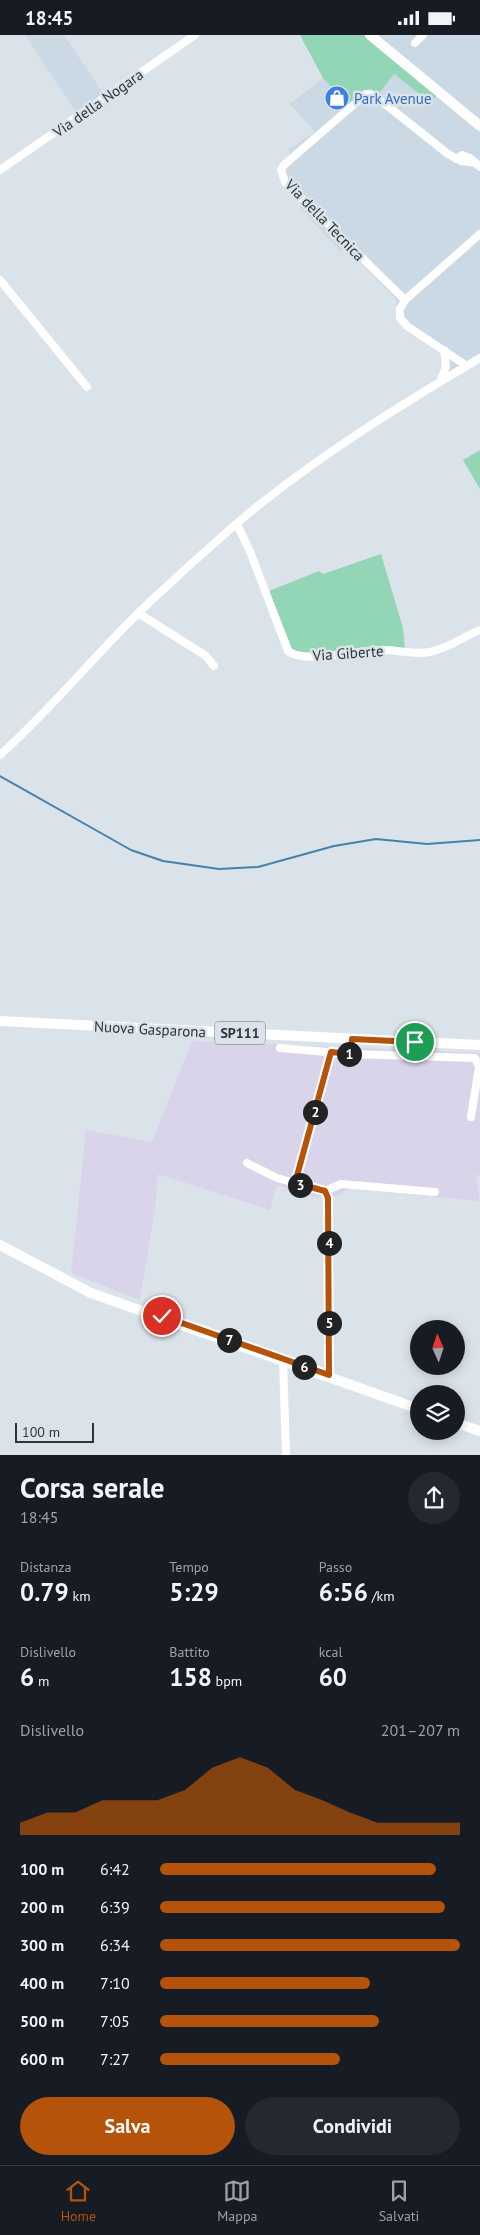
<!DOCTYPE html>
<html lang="it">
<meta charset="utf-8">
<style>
body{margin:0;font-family:"PT Sans",sans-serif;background:#242831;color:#f1f3f6;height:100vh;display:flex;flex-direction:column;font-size:19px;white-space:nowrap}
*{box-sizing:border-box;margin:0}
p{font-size:16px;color:#9ea1a6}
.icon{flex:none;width:28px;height:28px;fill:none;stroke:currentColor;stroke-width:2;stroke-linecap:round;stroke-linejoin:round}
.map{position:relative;height:1420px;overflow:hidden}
.details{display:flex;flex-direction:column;background:#171b24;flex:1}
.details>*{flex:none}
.needle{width:32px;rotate:357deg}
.buttons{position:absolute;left:410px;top:1285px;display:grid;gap:10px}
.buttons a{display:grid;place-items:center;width:55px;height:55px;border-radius:50%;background:#171b24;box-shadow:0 2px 12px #0003;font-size:25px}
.scale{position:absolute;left:15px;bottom:12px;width:79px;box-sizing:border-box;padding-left:5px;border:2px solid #303436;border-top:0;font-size:14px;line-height:18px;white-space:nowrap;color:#303436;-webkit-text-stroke:4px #dbe3ea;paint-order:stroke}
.pin{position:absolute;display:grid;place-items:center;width:42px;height:42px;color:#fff;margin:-21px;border:2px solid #fff;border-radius:50%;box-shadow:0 1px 5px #0007}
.km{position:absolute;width:25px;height:25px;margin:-12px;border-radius:50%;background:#222;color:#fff;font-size:14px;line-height:25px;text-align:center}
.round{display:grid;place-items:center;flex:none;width:52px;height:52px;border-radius:26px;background:#242831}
.overview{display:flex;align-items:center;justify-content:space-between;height:85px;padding:0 20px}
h1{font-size:28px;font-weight:700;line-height:38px}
.figures{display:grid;grid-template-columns:repeat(3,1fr);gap:8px;height:85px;padding:5px 20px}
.figures div{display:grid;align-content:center}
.figures b{font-size:25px;font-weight:700}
.figures small{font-size:14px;font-weight:400}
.figures p{font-size:14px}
.chart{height:140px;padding:10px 20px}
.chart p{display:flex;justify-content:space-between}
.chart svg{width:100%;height:90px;margin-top:5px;fill:#b45309;opacity:.7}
.button{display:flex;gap:10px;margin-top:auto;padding:10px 20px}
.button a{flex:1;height:58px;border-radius:30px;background:#b45309;color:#fff;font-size:20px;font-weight:700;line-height:58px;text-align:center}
.button a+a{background:#242831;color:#f1f3f6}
ul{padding:0 20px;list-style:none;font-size:16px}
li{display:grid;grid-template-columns:80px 60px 1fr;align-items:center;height:38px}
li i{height:12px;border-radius:6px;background:#b45309}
.status{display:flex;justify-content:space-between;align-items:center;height:35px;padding:0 25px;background:#171b24;direction:ltr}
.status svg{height:14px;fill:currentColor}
.tab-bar{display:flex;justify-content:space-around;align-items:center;height:70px;border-top:1px solid #363941;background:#171b24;font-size:14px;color:#9ea1a6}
.tab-bar a{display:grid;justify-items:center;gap:2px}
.tab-bar .current{color:#b45309}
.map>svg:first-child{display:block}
.commercial{fill:#dad4ea}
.built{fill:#cad9e4}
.green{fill:#93d6b5}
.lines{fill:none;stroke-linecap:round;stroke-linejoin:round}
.stream{stroke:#4482a9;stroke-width:2}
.minor{stroke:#fff;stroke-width:8}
.major{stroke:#fff;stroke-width:10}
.route-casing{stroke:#fff;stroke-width:10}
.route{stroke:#b45309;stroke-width:6}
.labels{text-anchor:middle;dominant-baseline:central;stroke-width:5;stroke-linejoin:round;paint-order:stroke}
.shield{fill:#dbe3ea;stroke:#63686c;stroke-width:1}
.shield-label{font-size:14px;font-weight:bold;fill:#303436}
.shop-label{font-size:15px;fill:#366cbe;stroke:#dbe3ea;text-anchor:start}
.street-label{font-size:15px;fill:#303436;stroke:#dbe3ea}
</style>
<div class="status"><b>18:45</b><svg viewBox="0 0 49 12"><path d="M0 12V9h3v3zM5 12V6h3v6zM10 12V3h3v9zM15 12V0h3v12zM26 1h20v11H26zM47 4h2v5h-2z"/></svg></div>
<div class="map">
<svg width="480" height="1420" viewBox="0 0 480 1420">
<rect width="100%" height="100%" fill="#dbe3ea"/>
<polygon class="commercial" points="192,1006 480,1018 480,1140 476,1140 480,1166 351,1154 334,1162 317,1163 277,1150 270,1175 158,1139 156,1167 140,1265 71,1238 86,1095 152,1107"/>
<g class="built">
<polygon points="25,0 64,0 109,67 91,79 79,82"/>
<polygon points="373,0 480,0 480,88"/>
<polygon points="394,38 430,66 438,59 480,95 480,320 438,345 445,325 434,312 397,287 396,264 345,212 341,217 300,172 304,169 279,142 292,120 288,115 315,97 290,69 323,43 350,71 363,56 371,54 379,58"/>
</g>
<g class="green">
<polygon points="300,0 366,0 438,59 430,67 394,39 379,58 371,54 363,56 350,71 323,43"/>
<polygon points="480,415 480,454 463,425"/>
<polygon points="381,519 403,593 405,615 300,621 293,616 269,556 319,536 323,539"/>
</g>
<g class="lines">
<polyline class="stream" points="0,741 131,815 163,826 219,834 258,832 334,811 376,804 427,809 480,805"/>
<g class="minor">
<polyline points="415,8 423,0"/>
<polyline points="456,124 462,120 470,123 480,132"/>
<polyline points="0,135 195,0"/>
<polyline points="0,245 87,352"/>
<polyline points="405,265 285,147 281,135 284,130 366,59 375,61 448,119 461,126 475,128"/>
<polyline points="467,331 407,291 400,283 400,274 405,265 480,199"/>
<polyline points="441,344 446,332 444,315"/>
<path d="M237,489l14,30 37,97c18,14 72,-2 96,-1 14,0 32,5 46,2 19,-4 33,-15 50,-22"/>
<polyline points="138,578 206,621 214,631"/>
<path d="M0,720c55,-49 100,-107 154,-157 35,-32 69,-64 105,-93 69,-55 145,-102 221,-147"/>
<polyline points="280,1013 351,1019 475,1023 479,1032 471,1082"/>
<polyline points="247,1128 277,1143 325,1156 328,1163 329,1340"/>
<polyline points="295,1148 331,1017"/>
<polyline points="325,1156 341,1149 435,1157"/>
<polyline points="283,1324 286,1420"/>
</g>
<g class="major">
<polyline points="370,0 480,91"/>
<polyline points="0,986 480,1010"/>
<polyline points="0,1210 91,1258 419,1374"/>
<polyline points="456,1388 480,1396"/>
</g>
</g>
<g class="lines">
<defs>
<polyline id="route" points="162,1281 329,1340 328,1163 325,1156 295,1148 331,1017 351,1019 352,1004 415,1007"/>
</defs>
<use href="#route" class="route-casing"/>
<use href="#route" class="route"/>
</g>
<defs>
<symbol id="shop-disc" viewBox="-11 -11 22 22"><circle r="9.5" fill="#3f7fe0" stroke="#dbe3ea"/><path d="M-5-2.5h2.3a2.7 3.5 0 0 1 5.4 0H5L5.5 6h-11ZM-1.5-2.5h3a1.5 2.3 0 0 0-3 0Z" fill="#fff"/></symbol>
</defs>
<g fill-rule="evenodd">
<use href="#shop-disc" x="323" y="49" width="28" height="28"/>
</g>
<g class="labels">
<rect class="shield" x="215" y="986.5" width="50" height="23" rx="4"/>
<g class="shield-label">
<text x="240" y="998">SP111</text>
</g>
<g class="shop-label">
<text x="354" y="63">Park Avenue</text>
</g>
<g class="street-label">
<text transform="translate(98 68) rotate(-35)">Via della Nogara</text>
<text transform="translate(325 185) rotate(46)">Via della Tecnica</text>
<text transform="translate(348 618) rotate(-4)">Via Giberte</text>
<text transform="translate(150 994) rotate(3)">Nuova Gasparona</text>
</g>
</g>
</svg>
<div class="buttons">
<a><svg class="needle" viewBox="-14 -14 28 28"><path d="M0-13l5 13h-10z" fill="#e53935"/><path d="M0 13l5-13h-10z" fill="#9ea1a6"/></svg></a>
<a><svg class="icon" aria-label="layers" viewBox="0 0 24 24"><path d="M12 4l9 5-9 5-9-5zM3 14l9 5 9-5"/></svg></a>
</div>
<div class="scale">100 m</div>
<div class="pin" style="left:415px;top:1007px;background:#1e9e55"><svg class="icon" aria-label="arrive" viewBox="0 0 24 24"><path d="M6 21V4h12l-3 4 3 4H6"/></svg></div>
<div class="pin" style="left:162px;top:1281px;background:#d93025"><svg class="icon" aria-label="check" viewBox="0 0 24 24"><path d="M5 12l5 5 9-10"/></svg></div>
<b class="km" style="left:349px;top:1019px">1</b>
<b class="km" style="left:315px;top:1077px">2</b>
<b class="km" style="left:300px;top:1150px">3</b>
<b class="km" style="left:329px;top:1208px">4</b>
<b class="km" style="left:329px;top:1288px">5</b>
<b class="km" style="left:304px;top:1332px">6</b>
<b class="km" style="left:229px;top:1305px">7</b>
</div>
<section class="details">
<div class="overview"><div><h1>Corsa serale</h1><p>18:45</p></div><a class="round"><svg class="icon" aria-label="share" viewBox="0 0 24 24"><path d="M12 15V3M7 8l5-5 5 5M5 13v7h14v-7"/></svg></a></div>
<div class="figures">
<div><p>Distanza</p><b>0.79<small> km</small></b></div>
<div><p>Tempo</p><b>5:29</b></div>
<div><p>Passo</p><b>6:56<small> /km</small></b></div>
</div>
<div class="figures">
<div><p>Dislivello</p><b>6<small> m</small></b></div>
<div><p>Battito</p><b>158<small> bpm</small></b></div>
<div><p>kcal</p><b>60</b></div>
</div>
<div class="chart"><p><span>Dislivello</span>201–207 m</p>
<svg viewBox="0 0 160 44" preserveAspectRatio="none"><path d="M0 44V38L10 33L20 33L30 27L40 27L50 27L60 22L70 11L80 6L90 11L100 22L110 27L120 33L130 38L140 38L150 38L160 38V44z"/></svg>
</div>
<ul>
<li><b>100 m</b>6:42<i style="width:92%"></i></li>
<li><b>200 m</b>6:39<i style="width:95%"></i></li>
<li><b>300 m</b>6:34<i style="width:100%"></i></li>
<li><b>400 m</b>7:10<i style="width:70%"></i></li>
<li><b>500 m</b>7:05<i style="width:73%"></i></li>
<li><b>600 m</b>7:27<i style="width:60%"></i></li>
</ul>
<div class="button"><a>Salva</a><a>Condividi</a></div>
</section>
<nav class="tab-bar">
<a class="current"><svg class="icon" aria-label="home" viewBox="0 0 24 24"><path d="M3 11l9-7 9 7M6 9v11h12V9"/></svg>Home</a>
<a><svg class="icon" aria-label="map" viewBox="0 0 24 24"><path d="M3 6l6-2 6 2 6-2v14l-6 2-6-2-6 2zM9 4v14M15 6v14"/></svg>Mappa</a>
<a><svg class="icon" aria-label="saved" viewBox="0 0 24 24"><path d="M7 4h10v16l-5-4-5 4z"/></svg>Salvati</a>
</nav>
